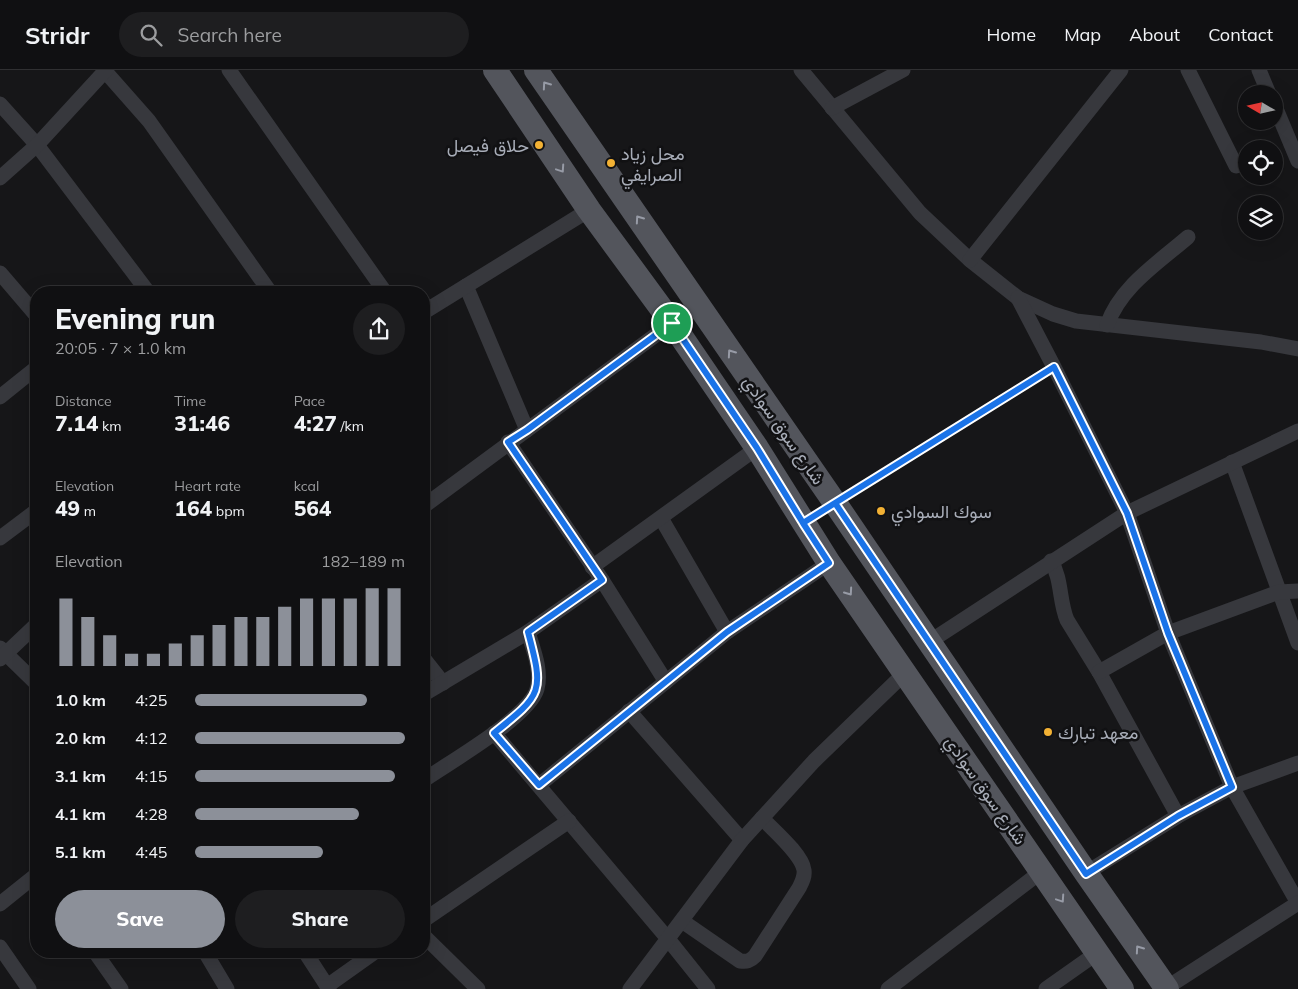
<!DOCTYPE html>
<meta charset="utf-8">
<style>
body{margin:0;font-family:Mulish,Vazirmatn,sans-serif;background:#1e1e20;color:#f1f3f6;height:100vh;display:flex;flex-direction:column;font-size:19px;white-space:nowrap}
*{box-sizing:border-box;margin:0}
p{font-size:16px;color:#9c9d9f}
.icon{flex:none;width:28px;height:28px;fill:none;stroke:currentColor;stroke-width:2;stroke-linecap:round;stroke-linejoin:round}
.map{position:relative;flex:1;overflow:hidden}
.sheet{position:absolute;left:30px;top:216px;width:400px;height:672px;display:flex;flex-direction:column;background:#101012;border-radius:20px;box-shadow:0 5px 20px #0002,0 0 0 1px #303032}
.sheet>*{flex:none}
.needle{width:32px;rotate:279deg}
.controls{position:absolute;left:1238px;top:15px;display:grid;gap:10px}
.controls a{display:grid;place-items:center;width:45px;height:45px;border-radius:50%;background:#101012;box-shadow:0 5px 20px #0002,0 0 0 1px #303032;font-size:25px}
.pin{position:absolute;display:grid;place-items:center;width:42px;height:42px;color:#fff;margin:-21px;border:2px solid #fff;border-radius:50%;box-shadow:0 1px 5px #0007}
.round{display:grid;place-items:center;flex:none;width:52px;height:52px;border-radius:26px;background:#1e1e20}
.headline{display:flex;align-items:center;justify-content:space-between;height:85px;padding:0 25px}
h1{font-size:28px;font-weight:800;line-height:38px}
.stats{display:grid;grid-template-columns:repeat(3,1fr);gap:8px;height:85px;padding:5px 25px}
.stats div{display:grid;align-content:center}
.stats b{font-size:21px;font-weight:800}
.stats small{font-size:14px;font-weight:400}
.stats p{font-size:14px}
.chart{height:140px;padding:10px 25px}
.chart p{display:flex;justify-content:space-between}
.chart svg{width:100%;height:90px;margin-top:5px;stroke:#8c9099;stroke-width:6}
.action{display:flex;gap:10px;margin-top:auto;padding:10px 25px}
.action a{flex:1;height:58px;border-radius:30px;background:#8c9099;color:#fff;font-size:20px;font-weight:800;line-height:58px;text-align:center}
.action a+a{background:#1e1e20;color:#f1f3f6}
ul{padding:0 25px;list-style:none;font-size:16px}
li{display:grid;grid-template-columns:80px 60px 1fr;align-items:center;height:38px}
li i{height:12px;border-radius:6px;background:#8c9099}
header{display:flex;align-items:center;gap:30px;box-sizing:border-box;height:70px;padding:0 25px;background:#101012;border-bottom:1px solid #303032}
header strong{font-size:24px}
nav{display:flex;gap:28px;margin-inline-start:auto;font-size:18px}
.search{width:350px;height:45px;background:#1e1e20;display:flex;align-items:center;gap:12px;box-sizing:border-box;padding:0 18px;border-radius:28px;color:#9c9d9f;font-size:19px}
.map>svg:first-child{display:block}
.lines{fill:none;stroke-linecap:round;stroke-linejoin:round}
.lane{stroke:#37383d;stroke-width:8}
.street{stroke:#37383d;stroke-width:15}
.primary{stroke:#53555c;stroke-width:24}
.oneway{stroke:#979ba6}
.route-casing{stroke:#fff;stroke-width:10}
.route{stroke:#1a73e8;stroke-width:6}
.poi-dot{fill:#f2b134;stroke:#111113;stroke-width:2}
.labels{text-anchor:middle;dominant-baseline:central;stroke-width:5;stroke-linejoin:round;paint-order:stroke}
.poi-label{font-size:18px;fill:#a8adb8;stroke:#111113;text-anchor:start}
.street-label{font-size:18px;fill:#a8adb8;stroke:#111113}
</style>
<header>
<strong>Stridr</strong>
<div class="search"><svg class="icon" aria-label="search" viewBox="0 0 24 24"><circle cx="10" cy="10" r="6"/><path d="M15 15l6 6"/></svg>Search here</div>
<nav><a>Home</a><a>Map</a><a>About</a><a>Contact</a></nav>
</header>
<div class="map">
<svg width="1298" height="919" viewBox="0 0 1298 919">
<rect width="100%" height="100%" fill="#161618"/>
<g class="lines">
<polyline class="lane" points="837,432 1054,297"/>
<g class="street">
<polyline points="104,0 149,51 270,222"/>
<polyline points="229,0 385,222"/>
<polyline points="801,0 920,143 970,190 1018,228 1053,244 1076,251 1261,272 1298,279"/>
<polyline points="1188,0 1236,96"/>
<polyline points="1259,0 1269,24"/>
<polyline points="0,34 37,75 148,222"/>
<polyline points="1274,34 1298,91"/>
<polyline points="832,38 903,0"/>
<polyline points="0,108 37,75 106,0"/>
<polyline points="970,190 1121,0"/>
<polyline points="0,203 36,245"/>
<polyline points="466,216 527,360"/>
<polyline points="1018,228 1054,297 1127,443 1168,563 1232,717 1298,833"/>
<polyline points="424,242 589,140"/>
<path d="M1107,255c14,-39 51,-62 81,-88"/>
<polyline points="0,327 36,298"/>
<polyline points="508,372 602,510 666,612"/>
<polyline points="1232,392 1298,573"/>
<polyline points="424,436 672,253"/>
<polyline points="661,448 727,562"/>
<polyline points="0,468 36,441"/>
<path d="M1051,491c11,18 8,40 16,59l32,52 79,144"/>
<polyline points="592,497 757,378"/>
<polyline points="929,572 1127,443 1298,361"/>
<polyline points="0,578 36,613"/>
<polyline points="0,589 36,555"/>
<polyline points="424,589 443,613"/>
<polyline points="1099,602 1168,563 1279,522 1298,521"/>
<polyline points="424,624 528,562 602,510"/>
<polyline points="629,641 742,770"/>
<polyline points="494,663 668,869 708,919"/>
<path d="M424,710c26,-18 105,-63 113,-91 5,-19 -4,-40 -9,-57"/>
<polyline points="539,715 727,562 829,493"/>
<polyline points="1086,803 1178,746 1232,717 1298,693"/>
<polyline points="0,834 36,805"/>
<polyline points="424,850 569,751"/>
<path d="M682,851l58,40c7,1 10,0 15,-5l44,-68c3,-6 6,-11 5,-18 -2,-16 -31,-40 -42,-52"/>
<polyline points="424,866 478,919"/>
<polyline points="0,877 29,919"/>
<polyline points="95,882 121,919"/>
<polyline points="205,882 227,919"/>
<polyline points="305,882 329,919"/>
<polyline points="327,916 375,882"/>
<polyline points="1166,918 1298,833"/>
<polyline points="630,919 742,770 814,691 905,603"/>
<polyline points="888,919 1042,801"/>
<polyline points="1046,919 1097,883"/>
</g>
<g class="primary">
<polyline points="495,0 589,140 672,253 757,378 829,493 1122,919"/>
<polyline points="536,0 835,433 1086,803 1167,919"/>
</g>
</g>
<defs><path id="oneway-chevron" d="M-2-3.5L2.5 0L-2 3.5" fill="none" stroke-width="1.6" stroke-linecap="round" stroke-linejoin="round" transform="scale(1.25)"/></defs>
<g class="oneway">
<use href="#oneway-chevron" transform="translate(546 15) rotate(-125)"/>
<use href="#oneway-chevron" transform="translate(561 99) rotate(56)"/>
<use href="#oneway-chevron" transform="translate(639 149) rotate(-125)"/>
<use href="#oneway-chevron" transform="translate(731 283) rotate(-125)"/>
<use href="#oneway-chevron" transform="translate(849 522) rotate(55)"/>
<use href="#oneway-chevron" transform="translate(1061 829) rotate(56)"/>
<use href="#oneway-chevron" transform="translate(1139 879) rotate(-125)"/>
</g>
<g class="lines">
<defs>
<path id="route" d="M672,253l-145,107 -19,12 94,138 -74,52c16,60 15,62 -34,101l45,52 188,-153 102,-69 -26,-40 32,-20 251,371 92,-58 54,-29 -64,-154 -41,-120 -73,-146 -219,136 -32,20 -46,-75 -85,-125"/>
</defs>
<use href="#route" class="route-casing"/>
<use href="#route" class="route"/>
</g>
<g class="poi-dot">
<circle cx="539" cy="75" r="5"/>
<circle cx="611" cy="93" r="5"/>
<circle cx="881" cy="441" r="5"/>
<circle cx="1048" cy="662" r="5"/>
</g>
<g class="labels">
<g class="poi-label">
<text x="529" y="75" text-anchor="end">حلاق فيصل</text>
<text x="621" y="83">محل زياد<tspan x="621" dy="21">الصرايفي</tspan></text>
<text x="891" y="441">سوك السوادي</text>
<text x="1058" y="662">معهد تبارك</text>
</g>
<g class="street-label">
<text transform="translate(784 360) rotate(55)">شارع سوق سوادي</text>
<text transform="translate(986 720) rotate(55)">شارع سوق سوادي</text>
</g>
</g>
</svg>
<div class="controls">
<a><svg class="needle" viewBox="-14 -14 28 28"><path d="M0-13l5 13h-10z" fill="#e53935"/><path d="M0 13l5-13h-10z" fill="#9c9d9f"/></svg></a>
<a><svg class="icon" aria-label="locate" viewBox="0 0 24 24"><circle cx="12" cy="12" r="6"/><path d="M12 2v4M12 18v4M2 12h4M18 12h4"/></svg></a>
<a><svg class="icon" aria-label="layers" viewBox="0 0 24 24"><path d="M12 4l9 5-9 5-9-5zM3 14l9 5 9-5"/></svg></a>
</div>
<div class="pin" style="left:672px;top:253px;background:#1e9e55"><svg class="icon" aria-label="arrive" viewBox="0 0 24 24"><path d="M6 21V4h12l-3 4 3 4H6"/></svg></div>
<section class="sheet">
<div class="headline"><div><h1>Evening run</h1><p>20:05 · 7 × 1.0 km</p></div><a class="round"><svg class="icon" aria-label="share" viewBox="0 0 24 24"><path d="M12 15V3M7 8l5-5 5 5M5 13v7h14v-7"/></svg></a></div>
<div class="stats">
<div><p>Distance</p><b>7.14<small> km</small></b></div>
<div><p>Time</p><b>31:46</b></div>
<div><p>Pace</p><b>4:27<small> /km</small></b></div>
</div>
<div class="stats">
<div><p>Elevation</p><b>49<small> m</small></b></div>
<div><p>Heart rate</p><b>164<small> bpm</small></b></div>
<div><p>kcal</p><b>564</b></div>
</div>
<div class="chart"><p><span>Elevation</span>182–189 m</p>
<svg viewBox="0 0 160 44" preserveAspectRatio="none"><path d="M5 44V11M15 44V20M25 44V29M35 44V38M45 44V38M55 44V33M65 44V29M75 44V24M85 44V20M95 44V20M105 44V15M115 44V11M125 44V11M135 44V11M145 44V6M155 44V6"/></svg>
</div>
<ul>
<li><b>1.0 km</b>4:25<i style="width:82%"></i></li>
<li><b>2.0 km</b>4:12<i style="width:100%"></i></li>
<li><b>3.1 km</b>4:15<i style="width:95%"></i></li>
<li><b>4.1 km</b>4:28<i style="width:78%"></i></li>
<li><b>5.1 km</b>4:45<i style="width:61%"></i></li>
</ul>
<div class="action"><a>Save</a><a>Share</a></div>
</section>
</div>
